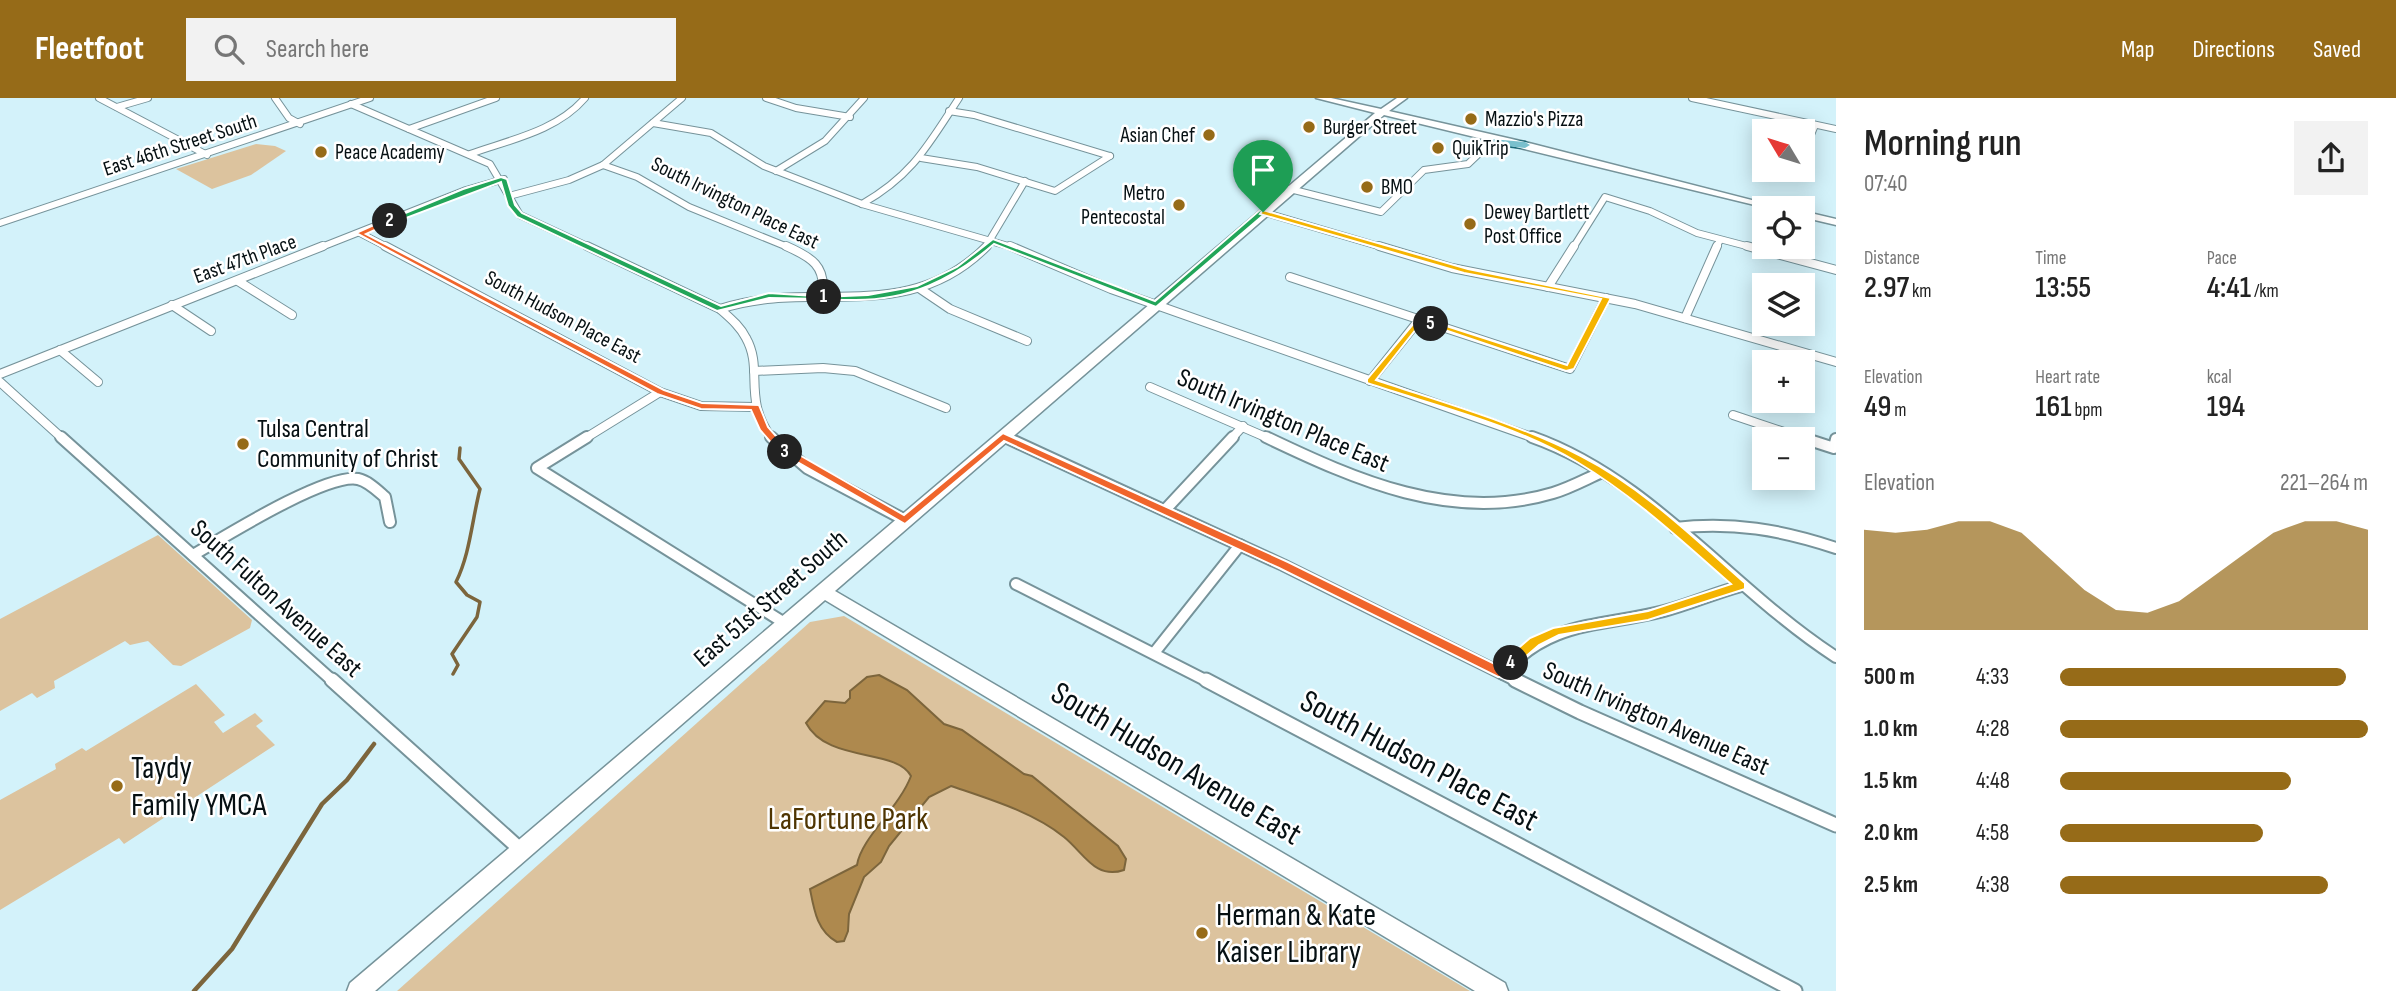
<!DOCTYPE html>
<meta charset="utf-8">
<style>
body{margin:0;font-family:"Sofia Sans Condensed",sans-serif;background:#f2f2f2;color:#222;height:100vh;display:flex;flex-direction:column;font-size:26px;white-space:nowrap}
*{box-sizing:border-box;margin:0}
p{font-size:23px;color:#767676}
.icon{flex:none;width:38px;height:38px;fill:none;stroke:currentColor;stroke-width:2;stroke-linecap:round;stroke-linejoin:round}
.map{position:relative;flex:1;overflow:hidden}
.side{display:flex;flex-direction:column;background:#fff;width:560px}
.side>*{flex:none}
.needle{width:46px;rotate:308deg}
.tools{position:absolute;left:1752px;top:21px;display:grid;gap:14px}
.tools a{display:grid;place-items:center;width:63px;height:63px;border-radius:0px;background:#fff;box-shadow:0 4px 18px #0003;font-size:35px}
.pin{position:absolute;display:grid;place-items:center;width:60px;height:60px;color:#fff;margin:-72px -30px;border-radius:50% 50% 50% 0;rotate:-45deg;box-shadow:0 0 7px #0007}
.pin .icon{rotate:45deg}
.km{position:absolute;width:35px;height:35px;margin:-18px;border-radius:50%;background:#222;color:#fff;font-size:19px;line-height:35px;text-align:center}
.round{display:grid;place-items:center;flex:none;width:74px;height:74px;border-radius:0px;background:#f2f2f2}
.summary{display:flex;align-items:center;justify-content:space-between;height:119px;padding:0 28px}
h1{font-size:38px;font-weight:600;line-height:52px}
.metrics{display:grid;grid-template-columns:repeat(3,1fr);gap:10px;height:119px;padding:7px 28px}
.metrics div{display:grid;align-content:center}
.metrics b{font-size:30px;font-weight:600}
.metrics small{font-size:19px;font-weight:400}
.metrics p{font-size:19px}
.chart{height:196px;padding:14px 28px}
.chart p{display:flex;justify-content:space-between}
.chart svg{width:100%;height:126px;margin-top:7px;fill:#966b18;opacity:.7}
ul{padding:0 28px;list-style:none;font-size:23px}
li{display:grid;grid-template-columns:112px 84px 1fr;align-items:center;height:52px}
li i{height:18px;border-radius:9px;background:#966b18}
header{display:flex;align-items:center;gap:42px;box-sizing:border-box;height:98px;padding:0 35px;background:#966b18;color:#fff}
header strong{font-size:33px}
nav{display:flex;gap:38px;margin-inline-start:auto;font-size:24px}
.search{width:490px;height:63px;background:#f2f2f2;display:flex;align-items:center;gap:18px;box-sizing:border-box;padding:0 24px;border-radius:0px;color:#767676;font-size:26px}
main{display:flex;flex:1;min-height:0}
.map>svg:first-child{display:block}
.green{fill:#dcc39e}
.water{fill:#ae894e;stroke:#7c653c;stroke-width:2}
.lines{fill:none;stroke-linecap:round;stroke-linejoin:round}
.stream-far1{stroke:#7c653c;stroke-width:3.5}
.stream{stroke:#7c653c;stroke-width:4.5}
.street-far3-casing{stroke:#76939a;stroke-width:8}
.street-far2-casing{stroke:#76939a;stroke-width:10}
.street-far1-casing{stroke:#76939a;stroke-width:14}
.street-casing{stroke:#76939a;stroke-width:17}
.secondary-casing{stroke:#76939a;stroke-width:3}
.primary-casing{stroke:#186776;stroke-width:3}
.street-far3{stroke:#fff;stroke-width:6}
.street-far2{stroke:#fff;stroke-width:8}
.street-far1{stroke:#fff;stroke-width:10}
.street{stroke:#fff;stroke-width:13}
.secondary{fill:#fff;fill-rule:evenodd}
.primary{fill:#7ac0cd;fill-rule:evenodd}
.split-1{fill:#22a559;stroke:#fff;stroke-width:2}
.split-2{fill:#22a559;stroke:#fff;stroke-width:2}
.split-3{fill:#f0652b;stroke:#fff;stroke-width:2}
.split-4{fill:#f0652b;stroke:#fff;stroke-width:2}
.split-5{fill:#f5b400;stroke:#fff;stroke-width:2}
.split-6{fill:#f5b400;stroke:#fff;stroke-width:2}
.poi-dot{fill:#966b18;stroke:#fff;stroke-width:2.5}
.labels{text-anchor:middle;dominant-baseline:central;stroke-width:5;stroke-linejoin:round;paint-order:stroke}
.far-poi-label{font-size:21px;fill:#061013;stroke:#fff;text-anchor:start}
.far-street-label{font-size:21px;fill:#061013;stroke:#fff}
.street-label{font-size:26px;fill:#061013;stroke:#fff}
.poi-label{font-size:26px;fill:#061013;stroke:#fff;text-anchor:start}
.near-street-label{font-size:32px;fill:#061013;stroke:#fff}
.near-poi-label{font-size:32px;fill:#061013;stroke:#fff;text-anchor:start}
.near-park-label{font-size:32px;fill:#4f3502;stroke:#fff}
</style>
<header>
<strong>Fleetfoot</strong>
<div class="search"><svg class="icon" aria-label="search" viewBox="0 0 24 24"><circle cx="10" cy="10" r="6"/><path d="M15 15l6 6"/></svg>Search here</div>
<nav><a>Map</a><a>Directions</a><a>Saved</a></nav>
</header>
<main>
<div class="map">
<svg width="1836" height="893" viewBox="0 0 1836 893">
<rect width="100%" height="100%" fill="#d3f2fa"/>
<g class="green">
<polygon points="256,46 275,48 286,53 251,77 212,91 176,71"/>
<polygon points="158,437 252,522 250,530 181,568 173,567 148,543 130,547 125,543 54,583 55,590 37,600 32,595 0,613 0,521"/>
<polygon points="844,518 1470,893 397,893 810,524"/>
<polygon points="196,586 225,617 214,624 223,635 255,615 263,623 256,628 275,647 124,746 119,740 0,812 0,702 56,671 55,666 82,650 86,653"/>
</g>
<path class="water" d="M879,577l28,15 37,34 18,6 62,44 8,2 86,70 8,13 -2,11c-29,10 -40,-17 -60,-33 -31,-25 -75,-38 -113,-51l-22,11 -40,49 -8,16 -17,15 -15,37 -1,17 -4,10 -7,1c-20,-11 -23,-32 -27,-53l47,-24c4,-27 42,-57 54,-89 -15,-28 -84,-13 -105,-53l19,-22 20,2 5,-5v-7l17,-14z"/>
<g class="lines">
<path class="stream-far1" d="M453,576l5,-9 -6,-11 25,-37 3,-15 -13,-7 -11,-13c14,-28 16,-62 24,-93l-21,-30 1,-11"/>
<polyline class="stream" points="194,893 232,851 322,706 347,682 374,646"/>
<defs>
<g id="street-far3">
<polyline points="99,0 207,57"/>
<polyline points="275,0 289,20 300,26"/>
<polyline points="766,0 796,10 850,19"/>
<polyline points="1692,0 1836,31"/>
<polyline points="351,6 490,66 520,117 591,150"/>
<polyline points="117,9 148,0"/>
<polyline points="949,13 974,17 1110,58"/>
<polyline points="653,25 711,35 764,68 862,106 1015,150"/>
<polyline points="409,31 496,0"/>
<polyline points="1808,44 1815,27"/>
<path d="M470,56c39,-14 87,-23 115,-56"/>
<polyline points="921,60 977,69 1055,93 1110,58"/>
<polyline points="603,67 637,79 689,109 790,150"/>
<polyline points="776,73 825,43 864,0"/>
<polyline points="1290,91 1381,114 1424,72 1468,66 1491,44"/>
<polyline points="509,98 569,82 603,67 682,0"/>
<path d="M862,106c51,-29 66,-59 97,-106"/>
<polyline points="1263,114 1385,150"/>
<polyline points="0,125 370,0"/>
<polyline points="360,135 389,150"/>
<polyline points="319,150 466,92 504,81"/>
<polyline points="985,150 1025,83"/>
<polyline points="1573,150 1605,99 1650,113 1697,135 1754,150"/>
<polyline points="1716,150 1720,142"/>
</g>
<g id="street-far2">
<polyline points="385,148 660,294 701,308 755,309"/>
<path d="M587,148l133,63c10,9 20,17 26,29 18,32 -4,60 26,101"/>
<path d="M786,148c25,11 41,20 36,50"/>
<polyline points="1010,148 1111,191 1537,341"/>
<polyline points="1379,148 1452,170 1635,206 1836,264"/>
<polyline points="1747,148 1836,172"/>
<polyline points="1290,179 1570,271 1606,200"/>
<polyline points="238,183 292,217"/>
<polyline points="1548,189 1574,148"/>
<polyline points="919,190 950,211 1027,243"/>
<polyline points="172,207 211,233"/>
<path d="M720,211c93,-31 187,18 267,-63"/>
<polyline points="1685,220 1717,148"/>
<polyline points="60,252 98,284"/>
<polyline points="754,273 823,270 855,273 946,310"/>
<polyline points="0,276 323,148"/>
<polyline points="1370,283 1419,222"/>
<polyline points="0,284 63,341"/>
<polyline points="1150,289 1270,341"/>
<polyline points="1733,317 1805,341"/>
<polyline points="1003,338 1009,341"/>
<polyline points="584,341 660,294"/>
<polyline points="1231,341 1243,328"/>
</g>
<g id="street-far1">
<polyline points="61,339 334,584"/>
<polyline points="587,339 537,370 786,526"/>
<polyline points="771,339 807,370 905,422"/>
<polyline points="1005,339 1283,467 1519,584"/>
<path d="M1266,339c90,43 186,86 287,56 17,-5 33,-14 49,-21"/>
<path d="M1532,339c119,42 200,153 304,220"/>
<polyline points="1800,339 1834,350 1836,341"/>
<polyline points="1165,412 1233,339"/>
<path d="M1675,430c56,-7 107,2 161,20"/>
<path d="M193,457c31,-18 133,-82 165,-76 10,2 20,12 27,18l5,25"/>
<polyline points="1016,486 1209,584"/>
<polyline points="1154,555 1240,447"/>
<path d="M1503,576c46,-54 98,-47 161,-63 26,-7 51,-18 77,-25"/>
</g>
<g id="street">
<polyline points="332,582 521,752"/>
<polyline points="1206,582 1795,893"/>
<polyline points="1515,582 1580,614 1836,727"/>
</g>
<g id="secondary">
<polygon points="1316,0 1331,0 1381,11 1397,0 1407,0 1389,13 1525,44 1783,110 1767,110 1384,17 835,493 1505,885 1508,893 1475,893 825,502 375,893 347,893 350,885 1375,15"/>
<polygon points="1802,113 1836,121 1836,127 1802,119"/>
</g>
<polygon id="primary" points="1491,41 1525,44 1530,47 1525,50 1487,46 1486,44"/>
</defs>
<use href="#street-far3" class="street-far3-casing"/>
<use href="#street-far2" class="street-far2-casing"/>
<use href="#street-far1" class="street-far1-casing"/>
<use href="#street" class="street-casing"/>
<use href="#secondary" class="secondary-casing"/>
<use href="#primary" class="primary-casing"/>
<use href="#street-far3" class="street-far3"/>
<use href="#street-far2" class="street-far2"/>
<use href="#street-far1" class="street-far1"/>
<use href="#street" class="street"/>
<use href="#secondary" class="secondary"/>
<use href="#primary" class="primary"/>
</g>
<path class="split-1" d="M1260,112l7,2 -111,95 -162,-63c-42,36 -86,57 -142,56 -10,0 -24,1 -32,-3l48,-2 49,-9 40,-19 36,-28 162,62z"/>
<polygon class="split-2" points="501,79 507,81 515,107 522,115 721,208 769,195 829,199 824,201 769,200 717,213 517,119 508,108 501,84 393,125 386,123 463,91"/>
<polygon class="split-3" points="387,121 394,123 366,136 664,292 702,305 759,307 768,329 790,354 781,356 760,332 751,312 701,311 657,296 356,135"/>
<polygon class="split-4" points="1003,335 1288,464 1501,569 1511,560 1517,565 1507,579 1498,579 1279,470 1004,343 905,426 780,354 789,351 904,417"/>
<path class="split-5" d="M1419,219l17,7 -5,2 -10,-3 -45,57c69,23 140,43 205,76 61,31 113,82 164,127v6l-97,31 -89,15 -20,10 -24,21h-9v-7l24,-21 23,-10 95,-17 83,-27c-49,-43 -97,-88 -154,-122 -64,-38 -141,-56 -210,-79v-4z"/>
<polygon class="split-6" points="1263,112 1468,171 1611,200 1574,271 1566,273 1427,226 1434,224 1567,267 1601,201 1464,175 1260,116"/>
<g class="poi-dot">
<circle cx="1471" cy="21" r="7"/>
<circle cx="1309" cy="29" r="7"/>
<circle cx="1209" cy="37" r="7"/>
<circle cx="1438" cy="50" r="7"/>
<circle cx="321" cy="54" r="7"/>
<circle cx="1367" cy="89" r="7"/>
<circle cx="1179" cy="107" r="7"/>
<circle cx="1470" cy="126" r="7"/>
<circle cx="243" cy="346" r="7"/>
<circle cx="117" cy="688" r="7"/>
<circle cx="1202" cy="835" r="7"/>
</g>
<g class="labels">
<g class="far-poi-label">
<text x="1485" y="21">Mazzio's Pizza</text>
<text x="1323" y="29">Burger Street</text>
<text x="1195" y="37" text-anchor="end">Asian Chef</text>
<text x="1452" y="50">QuikTrip</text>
<text x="335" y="54">Peace Academy</text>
<text x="1381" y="89">BMO</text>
<text x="1165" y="95" text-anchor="end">Metro<tspan x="1165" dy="24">Pentecostal</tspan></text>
<text x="1484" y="114">Dewey Bartlett<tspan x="1484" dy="24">Post Office</tspan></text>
</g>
<g class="far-street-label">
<text transform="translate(180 47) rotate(-18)">East 46th Street South</text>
<text transform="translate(735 105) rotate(26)">South Irvington Place East</text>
<text transform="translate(245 161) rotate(-20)">East 47th Place</text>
<text transform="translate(563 219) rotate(28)">South Hudson Place East</text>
</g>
<g class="street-label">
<text transform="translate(1283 323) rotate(23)">South Irvington Place East</text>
<text transform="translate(276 501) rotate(42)">South Fulton Avenue East</text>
<text transform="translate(771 501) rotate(-41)">East 51st Street South</text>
<text transform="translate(1656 621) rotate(24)">South Irvington Avenue East</text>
</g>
<g class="poi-label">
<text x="257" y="331">Tulsa Central<tspan x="257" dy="30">Community of Christ</tspan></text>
</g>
<g class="near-street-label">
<text transform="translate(1419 663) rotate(28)">South Hudson Place East</text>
<text transform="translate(1176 666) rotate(31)">South Hudson Avenue East</text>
</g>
<g class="near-poi-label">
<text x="131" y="670">Taydy<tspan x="131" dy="37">Family YMCA</tspan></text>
<text x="1216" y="817">Herman &amp; Kate<tspan x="1216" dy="37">Kaiser Library</tspan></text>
</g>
<g class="near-park-label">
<text x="848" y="721">LaFortune Park</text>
</g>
</g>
</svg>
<div class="tools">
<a><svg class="needle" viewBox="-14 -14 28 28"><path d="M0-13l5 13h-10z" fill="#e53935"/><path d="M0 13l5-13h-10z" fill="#767676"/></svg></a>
<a><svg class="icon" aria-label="locate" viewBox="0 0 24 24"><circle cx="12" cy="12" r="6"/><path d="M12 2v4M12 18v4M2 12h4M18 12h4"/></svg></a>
<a><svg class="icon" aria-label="layers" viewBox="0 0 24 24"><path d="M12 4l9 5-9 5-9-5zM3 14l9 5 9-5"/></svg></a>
<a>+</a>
<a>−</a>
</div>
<div class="pin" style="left:1263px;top:114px;background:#1e9e55"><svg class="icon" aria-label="arrive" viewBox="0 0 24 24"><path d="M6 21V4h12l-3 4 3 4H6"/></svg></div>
<b class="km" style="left:824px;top:199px">1</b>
<b class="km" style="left:390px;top:123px">2</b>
<b class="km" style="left:785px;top:354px">3</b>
<b class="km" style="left:1511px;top:565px">4</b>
<b class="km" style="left:1431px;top:226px">5</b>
</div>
<section class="side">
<div class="summary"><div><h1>Morning run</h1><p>07:40</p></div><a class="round"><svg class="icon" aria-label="share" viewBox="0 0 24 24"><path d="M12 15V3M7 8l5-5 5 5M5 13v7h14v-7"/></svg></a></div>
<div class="metrics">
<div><p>Distance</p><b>2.97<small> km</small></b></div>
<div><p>Time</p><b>13:55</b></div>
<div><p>Pace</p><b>4:41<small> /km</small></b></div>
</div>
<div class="metrics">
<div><p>Elevation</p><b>49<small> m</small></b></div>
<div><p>Heart rate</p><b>161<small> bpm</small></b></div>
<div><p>kcal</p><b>194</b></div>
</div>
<div class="chart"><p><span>Elevation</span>221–264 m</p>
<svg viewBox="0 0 160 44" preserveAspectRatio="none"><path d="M0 44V9L10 10L20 9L30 6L40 6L50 10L60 20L70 30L80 37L90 38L100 34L110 26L120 18L130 10L140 6L150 6L160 9V44z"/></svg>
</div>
<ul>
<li><b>500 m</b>4:33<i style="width:93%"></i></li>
<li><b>1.0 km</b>4:28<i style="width:100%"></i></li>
<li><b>1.5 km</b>4:48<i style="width:75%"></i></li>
<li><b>2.0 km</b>4:58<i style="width:66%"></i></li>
<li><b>2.5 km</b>4:38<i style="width:87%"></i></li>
</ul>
</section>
</main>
